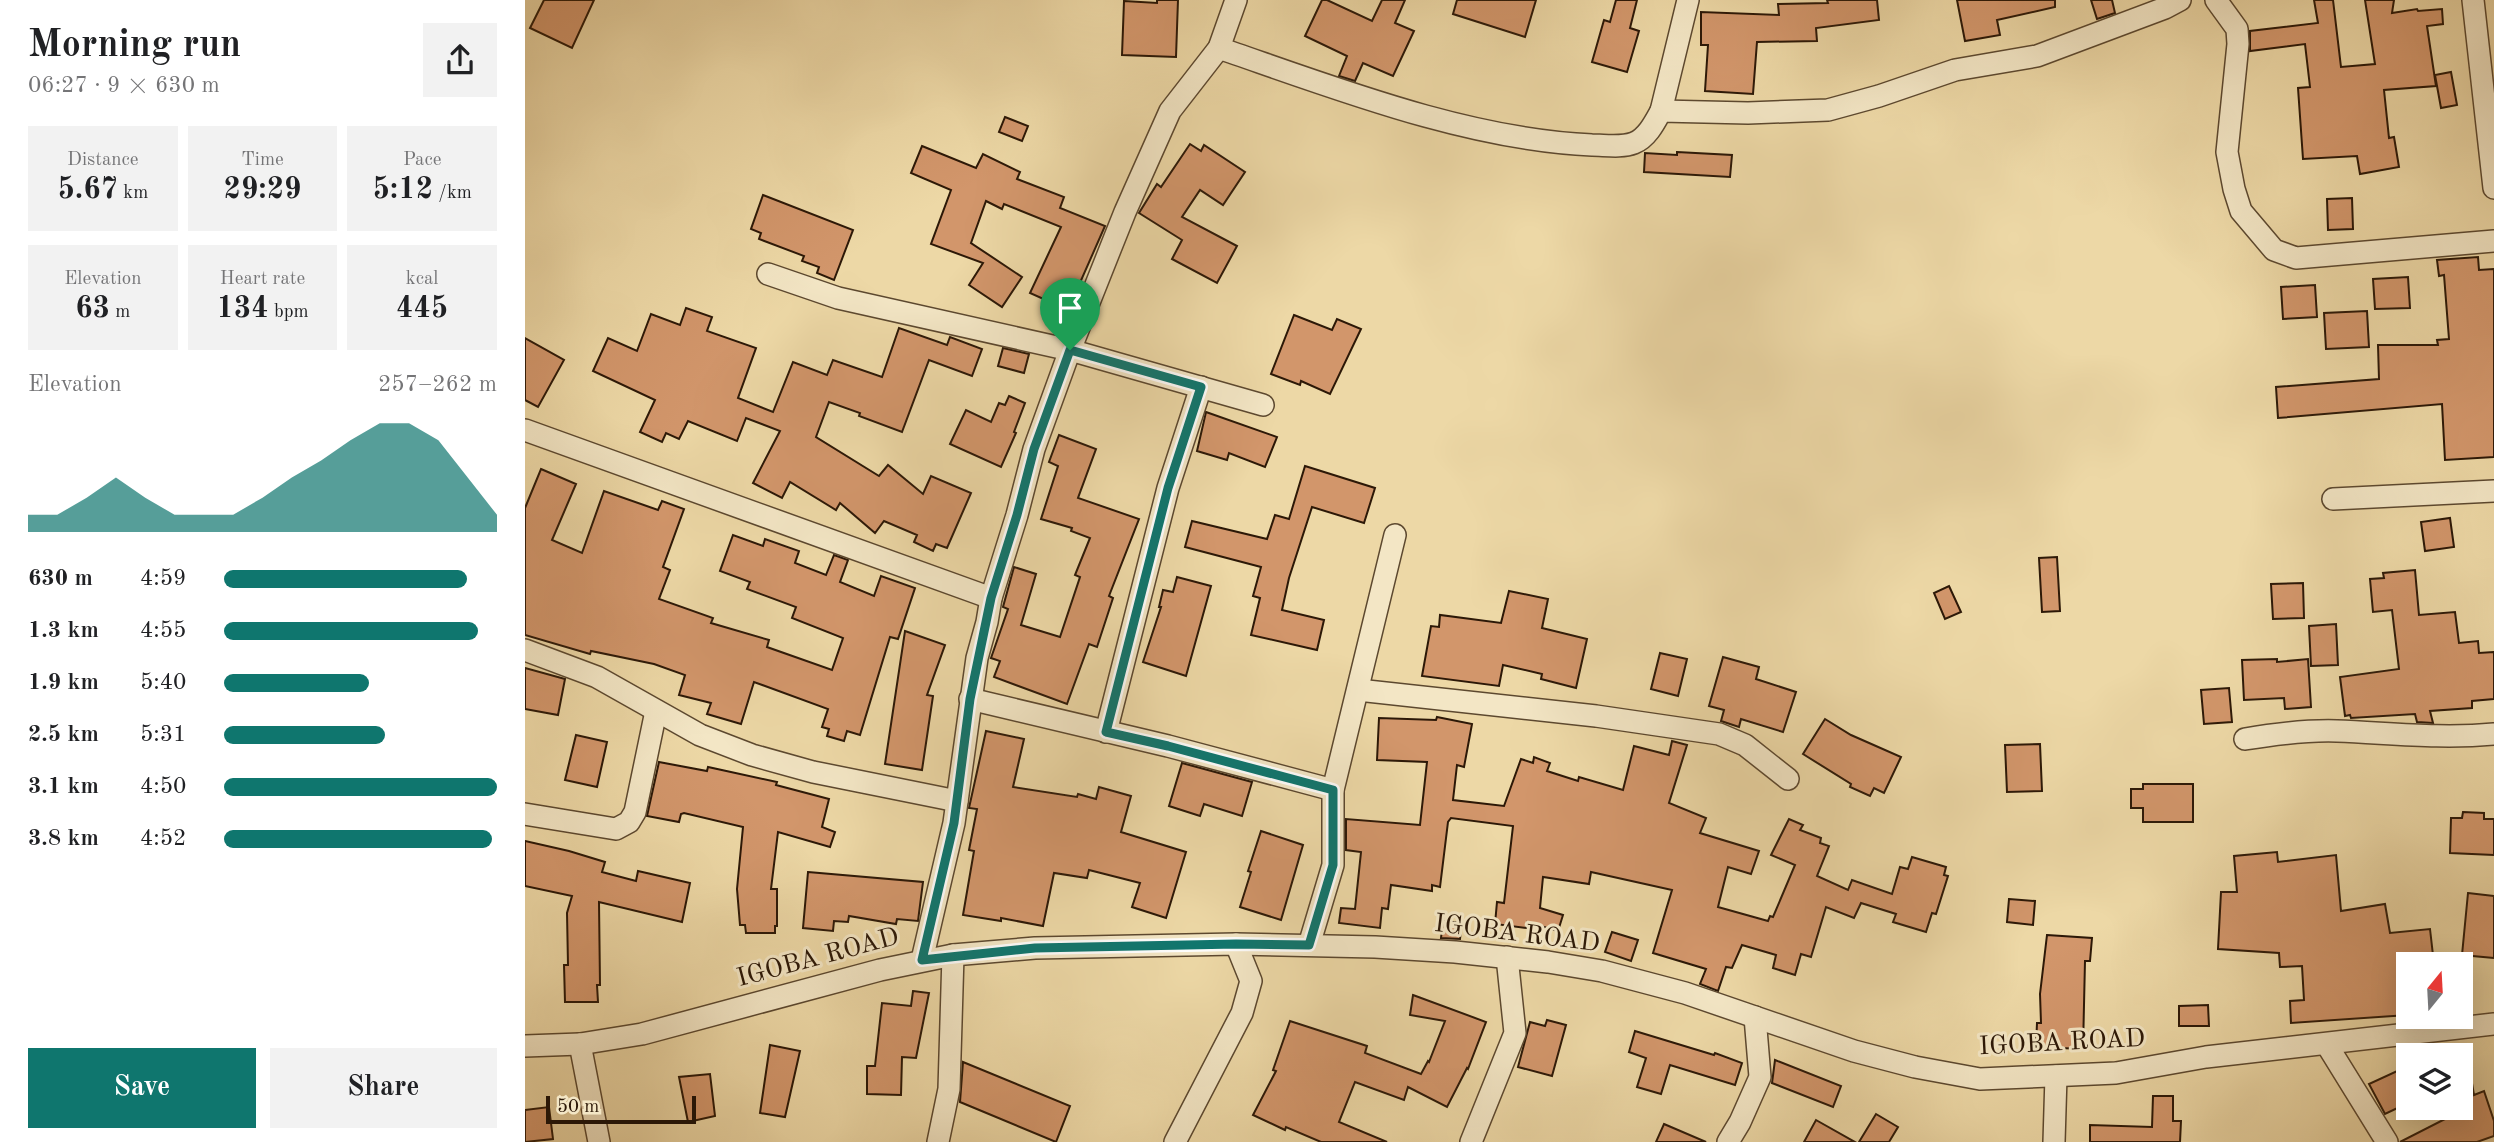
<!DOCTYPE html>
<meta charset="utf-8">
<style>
body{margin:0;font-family:"Old Standard TT",serif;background:#f2f2f2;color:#202124;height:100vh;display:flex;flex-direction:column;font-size:26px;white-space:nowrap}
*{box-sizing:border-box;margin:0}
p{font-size:23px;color:#757577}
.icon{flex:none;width:38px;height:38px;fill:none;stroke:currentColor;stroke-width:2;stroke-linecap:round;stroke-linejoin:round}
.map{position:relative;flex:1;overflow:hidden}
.sheet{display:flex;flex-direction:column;background:#fff;width:525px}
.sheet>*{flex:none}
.needle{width:46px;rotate:18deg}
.tools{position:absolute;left:1871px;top:952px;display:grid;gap:14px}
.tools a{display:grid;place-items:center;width:77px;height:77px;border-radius:0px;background:#fff;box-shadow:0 7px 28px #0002;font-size:35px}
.scale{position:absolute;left:21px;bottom:18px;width:150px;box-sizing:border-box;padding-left:7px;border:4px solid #2c1807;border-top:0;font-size:19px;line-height:24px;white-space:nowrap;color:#2c1807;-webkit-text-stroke:5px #f3e6c5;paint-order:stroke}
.pin{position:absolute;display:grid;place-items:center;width:60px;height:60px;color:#fff;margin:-72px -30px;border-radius:50% 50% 50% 0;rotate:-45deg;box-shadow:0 0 7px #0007}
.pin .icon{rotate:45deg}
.round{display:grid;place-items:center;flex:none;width:74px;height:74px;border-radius:0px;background:#f2f2f2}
.summary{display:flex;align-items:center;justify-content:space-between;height:119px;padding:0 28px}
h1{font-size:38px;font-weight:700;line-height:52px}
.stats{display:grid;grid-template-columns:repeat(3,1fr);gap:10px;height:119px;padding:7px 28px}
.stats div{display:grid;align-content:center;border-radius:0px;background:#f2f2f2;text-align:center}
.stats b{font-size:30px;font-weight:700}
.stats small{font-size:19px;font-weight:400}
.stats p{font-size:19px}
.chart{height:196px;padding:14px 28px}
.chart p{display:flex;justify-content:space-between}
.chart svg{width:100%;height:126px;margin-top:7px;fill:#0f766e;opacity:.7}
.action{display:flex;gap:14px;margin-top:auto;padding:14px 28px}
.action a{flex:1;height:80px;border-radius:0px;background:#0f766e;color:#fff;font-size:28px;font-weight:700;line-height:80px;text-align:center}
.action a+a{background:#f2f2f2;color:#202124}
ul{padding:0 28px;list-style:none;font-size:23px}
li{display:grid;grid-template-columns:112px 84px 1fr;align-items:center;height:52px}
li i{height:18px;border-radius:9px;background:#0f766e}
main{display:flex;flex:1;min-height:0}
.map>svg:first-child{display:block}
.building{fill:#d2966b;stroke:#2c1807;stroke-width:2}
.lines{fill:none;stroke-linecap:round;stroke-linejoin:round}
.minor-casing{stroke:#5c482f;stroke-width:24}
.minor{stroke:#f3e6c5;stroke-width:21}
.route-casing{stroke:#fff;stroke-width:14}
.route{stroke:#0f766e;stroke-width:9}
.labels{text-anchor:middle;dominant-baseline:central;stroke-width:6;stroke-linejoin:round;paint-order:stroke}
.street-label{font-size:26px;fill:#2c1807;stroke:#f3e6c5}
</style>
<main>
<section class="sheet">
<div class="summary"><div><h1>Morning run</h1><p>06:27 · 9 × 630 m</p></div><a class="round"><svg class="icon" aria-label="share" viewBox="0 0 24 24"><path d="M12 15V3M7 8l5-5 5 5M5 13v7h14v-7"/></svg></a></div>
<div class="stats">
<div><p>Distance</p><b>5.67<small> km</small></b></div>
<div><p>Time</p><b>29:29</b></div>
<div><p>Pace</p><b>5:12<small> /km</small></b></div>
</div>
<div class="stats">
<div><p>Elevation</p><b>63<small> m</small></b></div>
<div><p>Heart rate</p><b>134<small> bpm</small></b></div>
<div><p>kcal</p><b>445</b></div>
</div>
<div class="chart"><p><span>Elevation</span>257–262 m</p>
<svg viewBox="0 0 160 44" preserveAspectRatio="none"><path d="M0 44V38L10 38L20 32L30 25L40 32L50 38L60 38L70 38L80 32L90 25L100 19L110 12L120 6L130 6L140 12L150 25L160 38V44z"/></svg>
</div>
<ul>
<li><b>630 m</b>4:59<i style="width:89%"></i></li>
<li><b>1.3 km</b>4:55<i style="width:93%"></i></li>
<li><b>1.9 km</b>5:40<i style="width:53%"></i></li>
<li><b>2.5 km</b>5:31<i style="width:59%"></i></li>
<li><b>3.1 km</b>4:50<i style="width:100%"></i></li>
<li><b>3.8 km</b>4:52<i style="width:98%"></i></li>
</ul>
<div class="action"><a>Save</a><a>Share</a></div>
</section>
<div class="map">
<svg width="1969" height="1142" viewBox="0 0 1969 1142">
<rect width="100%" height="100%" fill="#edd8a6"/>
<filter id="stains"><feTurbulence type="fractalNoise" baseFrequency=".00286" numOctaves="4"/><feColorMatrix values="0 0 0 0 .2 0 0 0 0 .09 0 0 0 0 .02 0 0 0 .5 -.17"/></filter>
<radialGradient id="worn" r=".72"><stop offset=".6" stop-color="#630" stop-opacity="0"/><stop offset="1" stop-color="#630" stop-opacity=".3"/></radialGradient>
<g class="building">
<polygon points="19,0 69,0 47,48 5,28"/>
<polygon points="632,0 653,0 651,57 597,55 599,1 632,3"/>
<polygon points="797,0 802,0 847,21 857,0 880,0 870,23 889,31 868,76 838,63 830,81 814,76 822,56 780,36"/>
<polygon points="932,0 1011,0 1000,37 928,14"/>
<polygon points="1091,0 1112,0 1105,28 1114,31 1102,72 1067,62 1079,20 1085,22"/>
<polygon points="1302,0 1352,0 1354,20 1291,28 1292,41 1232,42 1228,94 1180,91 1183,45 1176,45 1176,12 1254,15 1253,4 1303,3"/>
<polygon points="1432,0 1530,0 1530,7 1472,20 1475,35 1440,41"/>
<polygon points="1566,0 1587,0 1590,13 1572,19"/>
<polygon points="1789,0 1808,0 1816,67 1850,64 1840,0 1869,0 1867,13 1892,9 1893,11 1917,9 1918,24 1902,26 1911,86 1859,90 1864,138 1869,137 1874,167 1835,174 1832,156 1778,159 1773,88 1785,87 1780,44 1725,51 1725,31 1793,23"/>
<polygon points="1926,72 1932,105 1916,108 1910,75"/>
<polygon points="480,117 503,126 497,141 474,132"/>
<polygon points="665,144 676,151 679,145 720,172 698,205 675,190 657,217 712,246 692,283 647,259 657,240 614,213 632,184 636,187"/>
<polygon points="397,146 451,168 458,154 495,172 492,179 539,197 535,208 580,226 543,310 505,293 536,227 479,204 477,209 461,201 446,243 497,277 477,307 444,285 458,263 406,244 426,190 386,173"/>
<polygon points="1152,152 1207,155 1205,177 1119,172 1120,153 1152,155"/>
<polygon points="238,195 328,230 309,280 292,273 294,267 277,261 279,256 234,239 236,233 226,229"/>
<polygon points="1827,198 1828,229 1803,230 1802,199"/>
<polygon points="1953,257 1954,270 1969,269 1969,457 1920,460 1917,404 1753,418 1751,387 1854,379 1853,345 1913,345 1912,340 1924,339 1919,275 1914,276 1912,260"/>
<polygon points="1883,277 1885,308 1850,309 1848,279"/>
<polygon points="1790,285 1792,317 1758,319 1756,287"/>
<polygon points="161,308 187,317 182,331 231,348 213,398 248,412 268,362 302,375 308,360 357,377 374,328 422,345 425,337 457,349 447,376 404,360 377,432 334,416 335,413 304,402 291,437 354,476 363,465 398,494 406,476 446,493 422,548 411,544 408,551 389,542 392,535 359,521 350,533 315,503 311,510 265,482 257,498 228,483 255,431 221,418 212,441 163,421 154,439 141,433 137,442 115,432 130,400 68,371 83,338 112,351 126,314 155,325"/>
<polygon points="1842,311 1844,347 1801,349 1799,313"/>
<polygon points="769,315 807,330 812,319 836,329 805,394 776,381 775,385 746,374"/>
<polygon points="0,338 39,360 13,407 0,400"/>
<polygon points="478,348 504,354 499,373 473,366"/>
<polygon points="484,396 500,403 489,432 491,433 476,467 425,444 441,410 466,422 474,403 480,405"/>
<polygon points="681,412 752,437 740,467 704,453 702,460 672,451"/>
<polygon points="534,435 571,449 553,498 614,519 584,596 588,598 572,647 564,644 542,704 469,677 475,661 466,658 483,609 478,607 489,567 511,574 496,625 535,637 555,577 550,575 565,538 546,531 547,528 516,519 533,466 524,462"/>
<polygon points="780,466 850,488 839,523 787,507 764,578 757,610 799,620 792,650 726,635 735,598 728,596 736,567 660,547 667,521 742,539 750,515 764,519"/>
<polygon points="16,469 51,484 27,540 57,553 79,491 133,510 137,501 159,509 138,567 145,570 134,599 188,618 186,623 244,640 242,647 307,670 318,638 267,618 271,607 222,589 225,582 195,571 208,535 238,546 240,539 274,551 270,563 301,575 309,555 323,560 315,582 349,596 356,576 390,588 373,639 365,637 335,735 322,731 319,741 302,736 304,729 297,727 303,709 229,682 216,724 182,714 186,703 154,695 160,675 129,664 66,651 65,654 0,635 0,508"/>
<polygon points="1925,518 1929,547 1900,551 1896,522"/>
<polygon points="1532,557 1535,611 1517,612 1514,558"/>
<polygon points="1890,570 1894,615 1930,612 1934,643 1953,641 1954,653 1969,652 1969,699 1947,701 1947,708 1905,711 1908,723 1892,722 1890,714 1826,718 1825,715 1820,716 1815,677 1874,669 1867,610 1848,612 1845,579 1859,578 1858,573"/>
<polygon points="652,577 686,586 661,676 618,662 636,607 634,607 638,590 648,592"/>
<polygon points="1778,583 1779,618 1748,619 1746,584"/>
<polygon points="1424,586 1436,612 1420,619 1409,593"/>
<polygon points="984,591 1023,599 1017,628 1062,639 1051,688 1016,679 1017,674 978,665 974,686 897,676 906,626 914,627 915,615 976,623"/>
<polygon points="1811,624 1813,665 1786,666 1784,626"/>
<polygon points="380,631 420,645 402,695 408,696 397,770 360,764"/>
<polygon points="1135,653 1162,659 1153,696 1126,689"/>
<polygon points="1198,657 1234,667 1231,679 1271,692 1258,732 1216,719 1214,727 1196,721 1199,710 1184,706"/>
<polygon points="1752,659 1752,662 1783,659 1786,707 1760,709 1759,698 1719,700 1717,660"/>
<polygon points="0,668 40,679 33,715 0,709"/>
<polygon points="1704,688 1707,722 1679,724 1676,690"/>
<polygon points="912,717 947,724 939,767 932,765 928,800 979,806 996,759 1008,763 1009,757 1025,763 1022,771 1053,781 1054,777 1098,790 1109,746 1144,755 1147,741 1162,745 1144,803 1181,818 1175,833 1234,851 1226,874 1203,867 1193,907 1243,921 1245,916 1248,917 1270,865 1246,855 1264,819 1278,825 1275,830 1296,838 1295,843 1304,846 1292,876 1323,890 1327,880 1367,894 1375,867 1383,869 1387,857 1421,867 1419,875 1423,876 1411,914 1407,913 1401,932 1368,922 1371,914 1336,903 1329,918 1301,907 1286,957 1276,954 1270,975 1248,968 1251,955 1217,945 1207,968 1201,967 1193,991 1175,984 1181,969 1128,953 1147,890 1066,872 1064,884 1018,877 1015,908 1038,915 1033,931 1002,922 1001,928 970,924 972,902 979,903 988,826 926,818 923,822 915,887 907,885 907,891 866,885 863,909 857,908 855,928 814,923 816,908 830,909 836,852 821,850 821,819 895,825 902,762 852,760 854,718 911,720"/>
<polygon points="1300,719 1326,735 1376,757 1359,793 1349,788 1345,796 1325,787 1326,784 1278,754"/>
<polygon points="461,731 499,739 488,787 552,797 553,794 571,799 574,787 606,796 596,832 661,852 641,918 607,907 615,883 564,870 562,878 529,873 518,926 476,918 476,921 438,915 449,851 444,850 452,809 444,808"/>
<polygon points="51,735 82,742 72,787 40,780"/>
<polygon points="1515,744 1517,791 1482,792 1480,745"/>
<polygon points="134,762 182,771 183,767 252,782 251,785 304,799 297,827 310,832 305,847 253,832 246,889 252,889 252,926 250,926 250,933 221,933 220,925 215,925 212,889 218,827 159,813 156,814 154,822 122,816"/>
<polygon points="657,763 727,782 717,816 679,804 675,816 644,806"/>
<polygon points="1618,784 1668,784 1668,822 1618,822 1618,808 1606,808 1606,789 1618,789"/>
<polygon points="1938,812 1959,813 1959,819 1969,819 1969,855 1925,853 1926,818 1937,818"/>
<polygon points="736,831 778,845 756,920 715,907 726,872 723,871"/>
<polygon points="0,841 44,851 80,862 77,872 111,881 113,871 165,883 157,922 74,902 75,985 72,985 73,1002 40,1002 39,965 43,965 42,913 47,896 0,886"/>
<polygon points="1752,852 1753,862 1811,855 1816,911 1860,904 1865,933 1905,929 1909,964 1883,964 1883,1015 1766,1023 1765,1001 1779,1000 1777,966 1755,967 1754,953 1693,949 1696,892 1712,892 1709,856"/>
<polygon points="283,872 398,882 393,921 372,919 371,924 324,916 323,922 309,921 308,931 278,928"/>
<polygon points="1943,893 1969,896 1969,958 1937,955"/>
<polygon points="1484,899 1510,901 1508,925 1482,922"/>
<polygon points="918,921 937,923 935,939 916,938"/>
<polygon points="1087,932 1113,940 1106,961 1080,952"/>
<polygon points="1522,935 1567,938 1565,961 1560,961 1558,1049 1511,1047 1512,1023 1516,1023 1515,994"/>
<polygon points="388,991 404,993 391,1058 377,1057 376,1095 342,1094 342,1066 350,1066 357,1003 386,1006"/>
<polygon points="888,995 961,1022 943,1069 942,1068 922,1107 883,1087 879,1100 830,1082 814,1122 862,1142 796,1142 761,1127 760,1130 728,1115 751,1071 748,1070 765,1021 842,1046 840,1053 896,1074 903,1061 904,1062 920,1021 885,1015"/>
<polygon points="1683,1005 1684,1026 1654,1026 1654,1006"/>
<polygon points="1022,1020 1041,1025 1027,1076 993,1067 1005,1022 1020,1026"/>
<polygon points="1110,1031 1189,1055 1190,1053 1217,1063 1210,1085 1145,1065 1136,1094 1112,1087 1121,1058 1104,1052"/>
<polygon points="245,1045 275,1051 260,1117 235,1113"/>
<polygon points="1250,1060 1316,1086 1308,1107 1247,1083"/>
<polygon points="438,1062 545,1106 531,1142 435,1102"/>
<polygon points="1883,1066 1883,1103 1860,1114 1844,1084"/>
<polygon points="1944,1066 1949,1095 1959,1091 1969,1121 1969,1136 1952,1142 1875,1142 1926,1116 1923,1108 1936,1108 1936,1067"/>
<polygon points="185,1074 190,1116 163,1122 154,1077"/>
<polygon points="1628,1096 1648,1096 1648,1121 1656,1121 1655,1142 1565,1142 1565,1125 1627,1127"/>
<polygon points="24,1107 28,1139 0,1142 0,1110"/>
<polygon points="1351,1114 1373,1127 1364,1142 1334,1142"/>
<polygon points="1291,1120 1330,1142 1279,1142"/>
<polygon points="1139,1124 1181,1142 1131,1142"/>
</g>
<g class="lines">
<defs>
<g id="minor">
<polyline points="1691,0 1712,29 1713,44 1702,152 1709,189 1716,211 1749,250 1771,258 1969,241"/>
<polyline points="1948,0 1969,188"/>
<path d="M694,48c116,40 250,92 373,97 13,0 29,3 42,-2 13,-5 21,-21 27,-32l87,2 80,-3 51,-14 76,-26 82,-14 128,-48 15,-8"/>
<polyline points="1136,111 1163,0"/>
<polyline points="243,274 313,298 545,350 738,405"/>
<polyline points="0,430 466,598"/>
<polyline points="1808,499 1969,491"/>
<polyline points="0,650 72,677 175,735 227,755 288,772 432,801"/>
<polyline points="833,690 1071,716 1194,734 1220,745 1263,779"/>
<polyline points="445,699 643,746 808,790"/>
<polyline points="581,732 643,488 676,387"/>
<path d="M1720,739c30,-5 61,-9 92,-8 53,2 104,8 157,3"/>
<polyline points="0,814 91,829 104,822 110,812 131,711"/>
<polyline points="784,945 808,865 808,790 870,535"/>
<polyline points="397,960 429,823 452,658 462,622 466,598 492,515 509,449 545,350 600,212 645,111 694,48 711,0"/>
<polyline points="55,1044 74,1142"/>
<polyline points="1802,1045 1862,1142"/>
<polyline points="0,1046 55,1044 117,1034 355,970 428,955 510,948 711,944 850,947 930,952 1023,962 1077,971 1160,993 1329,1051 1390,1067 1455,1079 1591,1073 1681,1057 1969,1024"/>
<polyline points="413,1142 424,1089 428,955"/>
<polyline points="650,1142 717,1013 726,981 711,944"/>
<polyline points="946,1142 990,1033 982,957"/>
<polyline points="1203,1142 1215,1122 1235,1077 1230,1017"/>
<polyline points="1529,1142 1531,1076"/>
</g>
</defs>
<use href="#minor" class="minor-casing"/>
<use href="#minor" class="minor"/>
</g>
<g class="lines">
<defs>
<polygon id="route" points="545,350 676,387 643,488 581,732 643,746 808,790 808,865 784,945 711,944 510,948 397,960 429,823 445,699 466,598 492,515 509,449"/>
</defs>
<use href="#route" class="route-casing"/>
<use href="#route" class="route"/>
</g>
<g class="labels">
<g class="street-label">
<text transform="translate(992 934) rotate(7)">IGOBA ROAD</text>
<text transform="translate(293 958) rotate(-15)">IGOBA ROAD</text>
<text transform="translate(1537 1043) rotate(-3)">IGOBA ROAD</text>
</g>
</g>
<rect width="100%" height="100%" filter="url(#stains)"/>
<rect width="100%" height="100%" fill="url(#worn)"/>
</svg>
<div class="tools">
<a><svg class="needle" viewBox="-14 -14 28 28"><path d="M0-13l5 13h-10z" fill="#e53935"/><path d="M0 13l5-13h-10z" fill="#757577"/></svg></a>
<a><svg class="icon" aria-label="layers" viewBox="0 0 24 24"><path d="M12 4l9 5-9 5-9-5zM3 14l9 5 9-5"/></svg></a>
</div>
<div class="scale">50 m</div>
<div class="pin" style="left:545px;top:350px;background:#1e9e55"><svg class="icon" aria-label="arrive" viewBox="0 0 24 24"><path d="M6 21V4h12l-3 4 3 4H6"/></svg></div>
</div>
</main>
